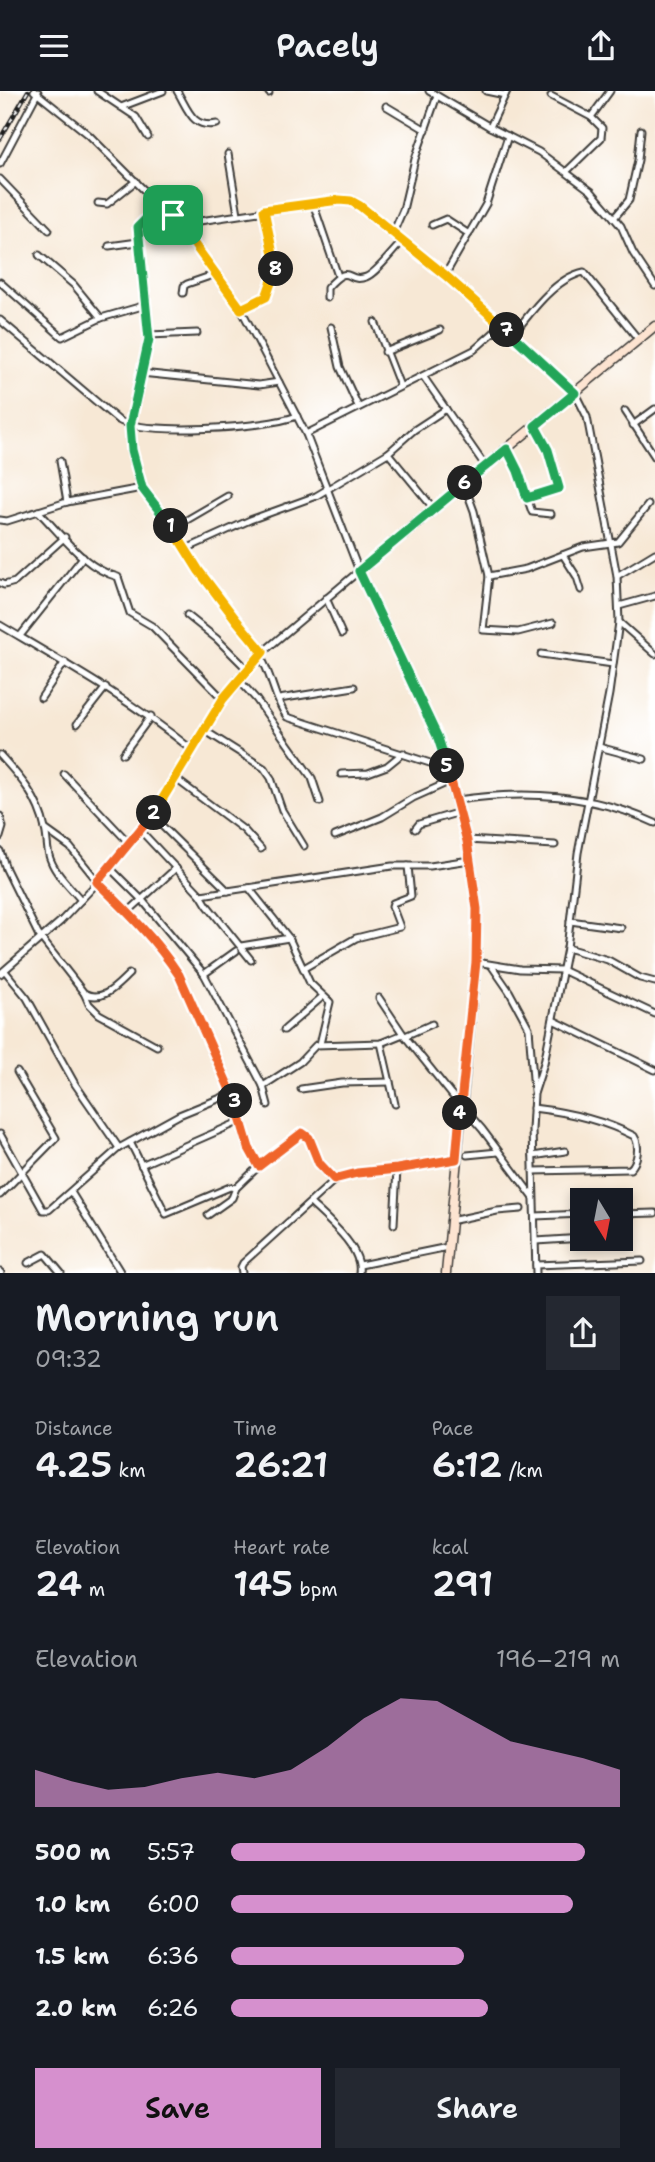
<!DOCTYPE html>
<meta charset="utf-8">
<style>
body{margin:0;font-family:"Shantell Sans",sans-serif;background:#242831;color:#f1f3f6;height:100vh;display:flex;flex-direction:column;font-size:26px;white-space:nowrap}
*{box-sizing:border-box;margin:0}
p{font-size:23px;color:#9ea1a6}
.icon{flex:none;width:38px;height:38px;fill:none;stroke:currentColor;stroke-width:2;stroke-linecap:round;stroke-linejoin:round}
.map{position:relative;height:1182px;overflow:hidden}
.drawer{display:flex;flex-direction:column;background:#171b24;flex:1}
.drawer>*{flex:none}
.needle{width:46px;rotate:170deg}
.controls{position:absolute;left:570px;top:1097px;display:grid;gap:14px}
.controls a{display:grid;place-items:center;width:63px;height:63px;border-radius:0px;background:#171b24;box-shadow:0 4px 10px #0003;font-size:35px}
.pin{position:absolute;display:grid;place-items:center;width:60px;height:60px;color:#fff;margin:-30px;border-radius:14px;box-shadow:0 4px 10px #0006}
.km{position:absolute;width:35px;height:35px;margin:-18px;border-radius:50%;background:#222;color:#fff;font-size:19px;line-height:35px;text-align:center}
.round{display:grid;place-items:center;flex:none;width:74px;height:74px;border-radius:0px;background:#242831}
.head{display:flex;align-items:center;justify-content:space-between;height:119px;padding:0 35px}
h1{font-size:38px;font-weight:600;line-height:52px}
.figures{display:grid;grid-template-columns:repeat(3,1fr);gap:10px;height:119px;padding:7px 35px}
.figures div{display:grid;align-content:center}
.figures b{font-size:35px;font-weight:600}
.figures small{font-size:19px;font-weight:400}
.figures p{font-size:19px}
.chart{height:196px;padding:14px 35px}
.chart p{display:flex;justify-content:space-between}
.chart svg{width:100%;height:126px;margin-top:7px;fill:#d690ce;opacity:.7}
.primary-button{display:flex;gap:14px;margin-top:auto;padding:14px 35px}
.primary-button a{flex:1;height:80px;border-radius:0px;background:#d690ce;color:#111;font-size:28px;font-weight:600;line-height:80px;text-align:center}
.primary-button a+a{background:#242831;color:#f1f3f6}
ul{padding:0 35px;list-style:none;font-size:23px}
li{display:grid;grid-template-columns:112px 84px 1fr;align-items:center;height:52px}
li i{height:18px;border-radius:9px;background:#d690ce}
header{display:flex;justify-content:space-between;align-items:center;height:91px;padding:0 35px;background:#171b24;font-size:32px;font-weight:600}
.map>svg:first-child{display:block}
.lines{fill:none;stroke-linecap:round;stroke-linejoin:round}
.minor-casing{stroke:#3d3b38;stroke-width:9}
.secondary-casing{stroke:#3d3b38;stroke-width:11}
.minor{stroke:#fff;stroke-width:5}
.secondary{stroke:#fde4d1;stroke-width:8}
.rail-casing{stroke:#1c1c1c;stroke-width:4.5}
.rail{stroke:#fff;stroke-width:2;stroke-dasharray:5;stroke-linecap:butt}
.split-1-casing{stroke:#fff;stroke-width:14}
.split-2-casing{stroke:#fff;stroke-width:14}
.split-3-casing{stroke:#fff;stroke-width:14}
.split-4-casing{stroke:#fff;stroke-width:14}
.split-5-casing{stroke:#fff;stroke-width:14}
.split-6-casing{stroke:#fff;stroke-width:14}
.split-7-casing{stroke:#fff;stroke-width:14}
.split-8-casing{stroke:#fff;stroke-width:14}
.split-9-casing{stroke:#fff;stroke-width:14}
.split-1{stroke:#22a559;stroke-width:9}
.split-2{stroke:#f5b400;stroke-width:9}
.split-3{stroke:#f0652b;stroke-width:9}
.split-4{stroke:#f0652b;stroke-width:9}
.split-5{stroke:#f0652b;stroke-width:9}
.split-6{stroke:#22a559;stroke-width:9}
.split-7{stroke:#22a559;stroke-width:9}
.split-8{stroke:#f5b400;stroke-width:9}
.split-9{stroke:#f5b400;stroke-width:9}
</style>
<header><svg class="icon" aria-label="menu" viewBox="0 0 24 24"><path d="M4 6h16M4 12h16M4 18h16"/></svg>Pacely<svg class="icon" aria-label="share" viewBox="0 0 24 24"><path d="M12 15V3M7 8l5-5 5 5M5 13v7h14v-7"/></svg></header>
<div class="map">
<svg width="655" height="1182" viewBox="0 0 655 1182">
<rect width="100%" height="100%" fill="#fff"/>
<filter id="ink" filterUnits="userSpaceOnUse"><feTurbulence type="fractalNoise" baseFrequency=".0143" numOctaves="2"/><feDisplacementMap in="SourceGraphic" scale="14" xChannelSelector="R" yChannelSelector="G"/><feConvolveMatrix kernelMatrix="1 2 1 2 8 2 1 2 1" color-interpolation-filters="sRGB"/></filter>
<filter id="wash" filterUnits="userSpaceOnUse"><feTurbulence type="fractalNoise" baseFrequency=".00686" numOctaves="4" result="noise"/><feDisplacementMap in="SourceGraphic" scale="28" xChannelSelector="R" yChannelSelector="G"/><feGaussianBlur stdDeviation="1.57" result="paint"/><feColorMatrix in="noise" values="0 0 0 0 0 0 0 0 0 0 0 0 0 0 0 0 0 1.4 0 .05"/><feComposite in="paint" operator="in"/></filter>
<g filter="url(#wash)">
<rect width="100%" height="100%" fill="#f7e8d5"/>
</g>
<g filter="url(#ink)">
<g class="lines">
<defs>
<g id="minor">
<polyline points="97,0 136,26 148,46"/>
<path d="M177,0c11,18 15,38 40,33"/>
<polyline points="268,0 269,2"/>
<polyline points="429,0 490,36 539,61 591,100 621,135 633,162 655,195"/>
<polyline points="486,0 505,4"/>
<polyline points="551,5 591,26 602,37 601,47 567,80"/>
<polyline points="386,15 426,39"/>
<polyline points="121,16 163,0"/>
<polyline points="591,26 610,0"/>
<polyline points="490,36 507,0"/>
<polyline points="228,63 238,123"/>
<polyline points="0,73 38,1"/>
<polyline points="0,88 49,139"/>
<polyline points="98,112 107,113 136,90"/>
<polyline points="313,112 338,185"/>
<polyline points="173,124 146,128 138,136 149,242 130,335 132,359 139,388 142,397 173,437 199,480 237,530 263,561"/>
<polyline points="614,127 629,109 638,69 641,39"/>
<polyline points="180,133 339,109 351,110 360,115 482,215 575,302 587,326 617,485 619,531 609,603 578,762 567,857 544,972 534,1003 532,1039 536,1182"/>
<polyline points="432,134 446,128 469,143"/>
<polyline points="393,142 403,119 415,68 437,5"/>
<polyline points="109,155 138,151"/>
<polyline points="39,164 74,194 101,227"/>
<polyline points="445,184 486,113 508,45"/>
<polyline points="0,191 62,246 101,227 146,214"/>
<polyline points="183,202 184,195 187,193 216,183"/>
<path d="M327,207v-10c24,-27 19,-4 39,-11 11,-4 28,-28 37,-36"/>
<polyline points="241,218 266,206 276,182 275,167 269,152 264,119"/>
<path d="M0,229l118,100c27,16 148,8 179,-4"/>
<polyline points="375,231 400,295"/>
<polyline points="331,236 340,276 358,315"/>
<polyline points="149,244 197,242"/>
<path d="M513,244c17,-22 42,-57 71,-63l55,68"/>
<polyline points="385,261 440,239"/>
<polyline points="141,282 259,294 279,291"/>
<polyline points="423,285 486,376"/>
<polyline points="625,320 655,366"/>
<polyline points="633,334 655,318"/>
<polyline points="306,343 474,259 502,234"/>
<polyline points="507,358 518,380 532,421 551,423"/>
<polyline points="388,362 434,418"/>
<polyline points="60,370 67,411"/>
<polyline points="464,393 474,420 489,485 526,478 583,456 618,451 648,414"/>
<polyline points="527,407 559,397 548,359 535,336"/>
<path d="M38,420c23,23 47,58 80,66l12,36 22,13 71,73"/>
<polyline points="0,429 7,430 67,411 142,397"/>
<polyline points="173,437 228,405"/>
<polyline points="186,458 250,429 316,405 388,362 414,339 446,318"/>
<polyline points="563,464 577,486 581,499"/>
<polyline points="489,485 483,539 518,541 553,532"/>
<polyline points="617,485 655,462"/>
<polyline points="0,492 4,494 15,491 65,446"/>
<polyline points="326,507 342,543"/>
<polyline points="619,515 655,505"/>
<polyline points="187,524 217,548 247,578"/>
<polyline points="619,531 655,563"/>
<path d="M0,534c66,39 132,76 191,124"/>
<polyline points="20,545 83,466"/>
<polyline points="541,563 613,573"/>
<path d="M260,565c12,18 14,44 27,61l143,46 17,2"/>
<polyline points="238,588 256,608 312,687 320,711"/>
<polyline points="41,607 65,571"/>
<polyline points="279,608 354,596"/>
<polyline points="77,633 106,596"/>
<polyline points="204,639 264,677 271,687 282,719 304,755"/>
<polyline points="599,656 644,668"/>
<polyline points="123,663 151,625"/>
<path d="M0,664c20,22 39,43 45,74 3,10 1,22 6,32 6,15 20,27 30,39"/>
<polyline points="64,683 128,751"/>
<polyline points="341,683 368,682 387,675 403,662"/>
<polyline points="176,688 244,739 261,758"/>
<path d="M457,709c67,-10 135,-7 198,23"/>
<polyline points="0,725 3,736 0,746"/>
<polyline points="152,725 228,800"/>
<polyline points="45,738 70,756 98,791 128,821 167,866 179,884 212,960 233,1002 249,1057 259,1075"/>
<polyline points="415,738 419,733 460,721"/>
<polyline points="140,739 201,804 392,775 430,775 470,769"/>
<polyline points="335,745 382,726 413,707 451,690"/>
<polyline points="467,749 555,754"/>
<path d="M0,760l6,18 32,65 46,59c19,10 32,-7 45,-19"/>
<polyline points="109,776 143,810 204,883 263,995"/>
<polyline points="249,797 289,847 310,892 330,911 320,953"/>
<polyline points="201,804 207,814 251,869"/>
<polyline points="128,821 176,777"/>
<polyline points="570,830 621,837"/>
<polyline points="241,855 289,847"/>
<polyline points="567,857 608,869 640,887 655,891"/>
<polyline points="476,871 520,878 562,879 655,923"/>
<polyline points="491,874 509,900 529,937 534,1000"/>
<polyline points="304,877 356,847 400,836 392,815 393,812 411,805 408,775"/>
<polyline points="5,880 27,907 75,993 119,1057"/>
<polyline points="0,883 61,830 98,791 152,725 223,608 247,578 263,561 359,480 306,343 241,218 171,121 144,99 89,44 34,0"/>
<polyline points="204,883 236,860"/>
<polyline points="84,902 89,913 99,923 157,955"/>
<polyline points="379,907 403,943 451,1003 482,1038 533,1106"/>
<polyline points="553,929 655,979"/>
<polyline points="284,939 322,906"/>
<polyline points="405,945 432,933"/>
<polyline points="381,952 395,1013"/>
<polyline points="301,998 342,992 390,991"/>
<polyline points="268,1014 263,995 300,971 316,954 381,952 403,943"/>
<path d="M533,1017c34,4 70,12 101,28 6,9 4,26 -4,33l-97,2"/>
<polyline points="0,1043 43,1119 49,1119 119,1057 179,1024 233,1002"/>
<polyline points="130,1051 166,1123 230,1096 236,1097"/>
<polyline points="467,1064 498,1061"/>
<polyline points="533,1065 565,1060"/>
<polyline points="141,1074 241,1030"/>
<polyline points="71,1101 121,1182"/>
<polyline points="0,1104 56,1047 17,981"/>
<path d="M310,1112c17,16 53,45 49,70"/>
<polyline points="621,1123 655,1122"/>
<polyline points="208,1124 232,1107 236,1097 259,1075 302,1042 309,1047 319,1072 334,1089"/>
<polyline points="535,1125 583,1123"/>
<polyline points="450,1130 497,1120 521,1118"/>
<polyline points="394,1133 397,1078"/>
<polyline points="536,1150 583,1147"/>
<polyline points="28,1172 45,1163 61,1182"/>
<polyline points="360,1174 448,1156"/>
<polyline points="536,1174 642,1170"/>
<polyline points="0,1181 1,1182"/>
<polyline points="242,1182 241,1176 243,1172 338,1086 456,1068"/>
</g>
<polyline id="secondary" points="446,1182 476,871 477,818 467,749 438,647 359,480 655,235"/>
</defs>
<use href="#minor" class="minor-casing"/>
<use href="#secondary" class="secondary-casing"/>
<use href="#minor" class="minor"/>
<use href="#secondary" class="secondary"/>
<defs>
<polyline id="rail" points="0,48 28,0"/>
</defs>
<use href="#rail" class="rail-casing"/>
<use href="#rail" class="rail"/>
</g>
</g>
<g class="lines" filter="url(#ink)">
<defs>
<polyline id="split-1" points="171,435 142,397 132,359 130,335 149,248 138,136 146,128 173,124"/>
<polyline id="split-2" points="154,722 223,608 263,561 237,530 199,480 171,435"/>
<path id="split-3" d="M154,722l-57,69c30,29 59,58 82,93l56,126"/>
<polyline id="split-4" points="235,1010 249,1057 259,1075 302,1042 309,1047 319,1072 334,1088 357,1082 397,1078 456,1068 460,1022"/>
<polyline id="split-5" points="447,675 467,750 477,818 476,871 460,1022"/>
<polyline id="split-6" points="447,675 438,647 359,480 465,392"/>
<polyline id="split-7" points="465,392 507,358 518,380 527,407 559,397 548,359 535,335 575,302 507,239"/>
<polyline id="split-8" points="276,178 264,119 339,109 351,110 360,115 445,184 507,239"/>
<polyline id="split-9" points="173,124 241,218 266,206 276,178"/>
</defs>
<use href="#split-1" class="split-1-casing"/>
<use href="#split-2" class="split-2-casing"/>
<use href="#split-3" class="split-3-casing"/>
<use href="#split-4" class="split-4-casing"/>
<use href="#split-5" class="split-5-casing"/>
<use href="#split-6" class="split-6-casing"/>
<use href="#split-7" class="split-7-casing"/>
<use href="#split-8" class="split-8-casing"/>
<use href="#split-9" class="split-9-casing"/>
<use href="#split-1" class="split-1"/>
<use href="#split-2" class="split-2"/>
<use href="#split-3" class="split-3"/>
<use href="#split-4" class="split-4"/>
<use href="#split-5" class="split-5"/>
<use href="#split-6" class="split-6"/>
<use href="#split-7" class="split-7"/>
<use href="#split-8" class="split-8"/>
<use href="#split-9" class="split-9"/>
</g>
</svg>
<div class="controls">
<a><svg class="needle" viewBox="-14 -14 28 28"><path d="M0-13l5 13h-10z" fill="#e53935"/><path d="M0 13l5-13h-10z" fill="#9ea1a6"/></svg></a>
</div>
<div class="pin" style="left:173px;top:124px;background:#1e9e55"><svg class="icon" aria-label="arrive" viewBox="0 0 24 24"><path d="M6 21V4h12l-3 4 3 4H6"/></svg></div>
<b class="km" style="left:171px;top:435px">1</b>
<b class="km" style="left:154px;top:722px">2</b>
<b class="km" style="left:235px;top:1010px">3</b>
<b class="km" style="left:460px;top:1022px">4</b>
<b class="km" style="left:447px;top:675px">5</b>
<b class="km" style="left:465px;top:392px">6</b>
<b class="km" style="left:507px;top:239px">7</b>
<b class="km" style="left:276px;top:178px">8</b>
</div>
<section class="drawer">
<div class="head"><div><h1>Morning run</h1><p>09:32</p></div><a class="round"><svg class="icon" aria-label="share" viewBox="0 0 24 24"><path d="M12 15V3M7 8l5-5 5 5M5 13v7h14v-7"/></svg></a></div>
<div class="figures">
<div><p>Distance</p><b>4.25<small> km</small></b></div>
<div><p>Time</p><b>26:21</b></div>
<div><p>Pace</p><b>6:12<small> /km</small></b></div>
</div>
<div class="figures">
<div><p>Elevation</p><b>24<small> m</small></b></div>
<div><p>Heart rate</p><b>145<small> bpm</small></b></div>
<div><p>kcal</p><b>291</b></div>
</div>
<div class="chart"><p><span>Elevation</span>196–219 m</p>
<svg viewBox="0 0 160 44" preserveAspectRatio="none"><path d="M0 44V31L10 35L20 38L30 37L40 34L50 32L60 34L70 31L80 23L90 13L100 6L110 7L120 14L130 21L140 24L150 27L160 31V44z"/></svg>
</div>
<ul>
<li><b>500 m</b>5:57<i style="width:91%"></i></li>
<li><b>1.0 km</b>6:00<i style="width:88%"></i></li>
<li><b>1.5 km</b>6:36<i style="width:60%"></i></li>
<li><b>2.0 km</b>6:26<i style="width:66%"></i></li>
</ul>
<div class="primary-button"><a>Save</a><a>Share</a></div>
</section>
